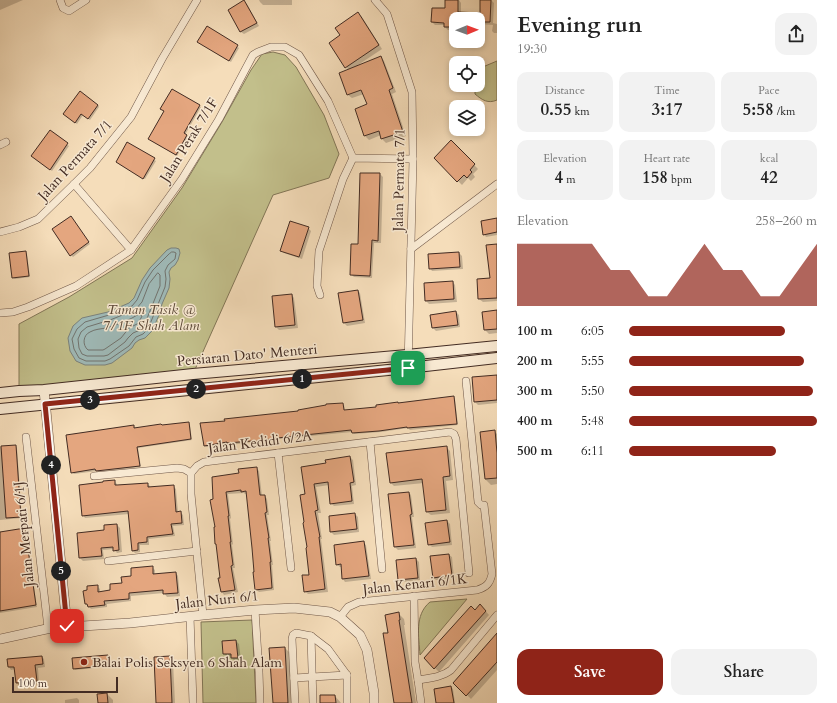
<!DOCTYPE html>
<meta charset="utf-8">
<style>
body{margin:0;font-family:Cardo,serif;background:#f2f2f2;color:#222;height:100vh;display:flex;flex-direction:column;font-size:15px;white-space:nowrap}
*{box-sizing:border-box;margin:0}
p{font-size:13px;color:#767676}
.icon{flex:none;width:22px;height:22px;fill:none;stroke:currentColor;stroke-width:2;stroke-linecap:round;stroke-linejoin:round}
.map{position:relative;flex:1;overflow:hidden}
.panel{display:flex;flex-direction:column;background:#fff;width:340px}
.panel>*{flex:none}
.needle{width:26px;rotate:89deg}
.buttons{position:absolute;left:449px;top:12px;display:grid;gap:8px}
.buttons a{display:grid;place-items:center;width:36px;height:36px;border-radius:8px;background:#fff;box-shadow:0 2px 6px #0003;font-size:20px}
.scale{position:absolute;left:12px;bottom:10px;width:106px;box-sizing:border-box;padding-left:4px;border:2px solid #432c23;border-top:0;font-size:11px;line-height:14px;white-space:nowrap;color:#432c23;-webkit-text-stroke:3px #f8e9d2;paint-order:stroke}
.pin{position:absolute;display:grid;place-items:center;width:34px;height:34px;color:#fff;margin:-17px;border-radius:8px;box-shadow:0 2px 6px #0006}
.km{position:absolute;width:20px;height:20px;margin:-10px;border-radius:50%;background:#222;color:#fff;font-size:11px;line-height:20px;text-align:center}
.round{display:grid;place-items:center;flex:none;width:42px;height:42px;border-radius:12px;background:#f2f2f2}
.summary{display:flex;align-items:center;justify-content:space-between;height:68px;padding:0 20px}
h1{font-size:22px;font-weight:700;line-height:30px}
.stats{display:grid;grid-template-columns:repeat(3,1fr);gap:6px;height:68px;padding:4px 20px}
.stats div{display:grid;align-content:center;border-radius:10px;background:#f2f2f2;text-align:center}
.stats b{font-size:17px;font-weight:700}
.stats small{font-size:11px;font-weight:400}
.stats p{font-size:11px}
.chart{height:112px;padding:8px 20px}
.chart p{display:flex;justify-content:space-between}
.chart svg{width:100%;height:72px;margin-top:4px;fill:#8f2418;opacity:.7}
.cta{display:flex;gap:8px;margin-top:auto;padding:8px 20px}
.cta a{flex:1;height:46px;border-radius:12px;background:#8f2418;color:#fff;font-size:16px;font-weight:700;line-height:46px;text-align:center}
.cta a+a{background:#f2f2f2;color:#222}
ul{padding:0 20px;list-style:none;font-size:13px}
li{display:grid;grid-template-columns:64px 48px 1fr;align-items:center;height:30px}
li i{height:10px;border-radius:5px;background:#8f2418}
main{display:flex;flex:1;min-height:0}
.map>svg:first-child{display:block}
.green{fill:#c2bf8b;stroke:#827657}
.water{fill:#9fbab8;stroke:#7a817c}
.shadow{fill:#0003;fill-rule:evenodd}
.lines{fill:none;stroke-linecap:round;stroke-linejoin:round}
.shore{stroke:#71736e;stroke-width:1}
.building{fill:#e4a67f;stroke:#432c23}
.minor-casing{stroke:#705849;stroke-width:8}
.tertiary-casing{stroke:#705849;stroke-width:10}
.secondary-casing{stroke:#432c23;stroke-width:12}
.minor{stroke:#f8e9d2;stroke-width:7}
.tertiary{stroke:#f8e9d2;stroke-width:9}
.secondary{stroke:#f8e9d2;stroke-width:10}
.route-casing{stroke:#fff;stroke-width:8}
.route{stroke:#8f2418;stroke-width:5}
.poi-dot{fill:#8f2418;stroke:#f8e9d2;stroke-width:1.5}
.labels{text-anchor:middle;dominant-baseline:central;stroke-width:3;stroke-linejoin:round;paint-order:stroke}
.street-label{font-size:14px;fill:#432c23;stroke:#f8e9d2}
.park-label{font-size:14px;font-style:italic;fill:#5c4938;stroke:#f8e9d2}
.poi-label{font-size:14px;fill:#432c23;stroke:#f8e9d2;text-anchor:start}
</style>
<main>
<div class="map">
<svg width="497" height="703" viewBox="0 0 497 703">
<rect width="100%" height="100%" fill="#f5ddba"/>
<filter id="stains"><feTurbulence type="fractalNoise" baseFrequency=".005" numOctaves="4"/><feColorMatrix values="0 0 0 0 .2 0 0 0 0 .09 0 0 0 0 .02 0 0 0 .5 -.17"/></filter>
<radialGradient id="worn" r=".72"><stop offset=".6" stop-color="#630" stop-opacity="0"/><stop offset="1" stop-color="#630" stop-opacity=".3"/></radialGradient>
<g class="green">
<polygon points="273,52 285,55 296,67 324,115 339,154 329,178 273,195 193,374 19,391 19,324 69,297 132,258 182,188 222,122 251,70 262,54"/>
<path d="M497,61v39c-9,4 -15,0 -22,-6v-9h3v-16z"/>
<path d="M467,599l-47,56c-1,-18 -6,-40 10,-53z"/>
<polygon points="252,620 256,703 203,703 201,622"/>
</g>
<polygon class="water" points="171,248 176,248 179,249 180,253 178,260 175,265 171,268 169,272 170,279 169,288 162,304 159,315 152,331 145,338 139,340 135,343 132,348 112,363 105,365 85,365 76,361 70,351 68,338 73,326 82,318 108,312 129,303 134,298 142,280 150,268 167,250"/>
<g class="shadow">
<polygon points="0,0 23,0 0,10"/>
<polygon points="259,0 292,0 292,5 263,5 260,2"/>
<path d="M446,0h13l2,3v10l20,1v-14h10l3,3 -1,20 4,1v9h-3l-2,-2 1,-6 -14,-1 1,24h-25l-3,-3v-15h-4l-3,-3v-2h-10l-3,-3 14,-13zM456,19h22v22h-22z"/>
<polygon points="244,2 247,4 259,26 244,34 241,32 229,10"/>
<polygon points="358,14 362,17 382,49 358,65 358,66 381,57 384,61 396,92 392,94 406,136 386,143 382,139 381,135 369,140 365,136 356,109 368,105 364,94 352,98 348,95 349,70 346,67 341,36"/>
<polygon points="207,27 239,48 231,62 200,43"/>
<polygon points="98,105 99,107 90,120 83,115 77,124 66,116"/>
<polygon points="199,106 201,107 185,135 188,137 177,156 151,140"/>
<polygon points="50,131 69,146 52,171 34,158"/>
<polygon points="451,141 478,169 473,174 475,177 471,181 468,178 462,185 435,158"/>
<polygon points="128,143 156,161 145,179 119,164"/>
<polygon points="361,174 380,174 383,177 381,243 374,243 372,278 354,277 351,274 359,245"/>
<polygon points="72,219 90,244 73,257 71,255"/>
<polygon points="497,219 497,235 486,237 484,234"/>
<polygon points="308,228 311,231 302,259 284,253 281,250"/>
<polygon points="497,245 497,301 483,302 479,299 491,279"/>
<polygon points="25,252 27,254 30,277 15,279 13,278"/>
<polygon points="459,253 462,256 463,269 432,271 430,268"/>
<polygon points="453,282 455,285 457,302 429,304 426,301"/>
<polygon points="358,291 360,293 365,323 347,326 344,323 339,294"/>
<polygon points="292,295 294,298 298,328 279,330 276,327 273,297"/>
<polygon points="497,311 497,333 489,334 485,330 483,313"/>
<polygon points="456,312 459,315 460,327 436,331 433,328"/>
<polygon points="497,376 497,403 478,405 475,402 473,378"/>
<polygon points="454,397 455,399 458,425 410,430 408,428 381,432 354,434 352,432 279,439 254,443 253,442 230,445 229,444 206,447 204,445 226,422 300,412 342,404 344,405 345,411"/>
<polygon points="189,423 190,425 192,440 138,448 141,467 98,472 97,471 74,474 72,472 134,426 135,428"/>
<polygon points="494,431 497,434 497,484 491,485 485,479"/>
<polygon points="16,446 17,448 22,518 0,520 0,447"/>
<polygon points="446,447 450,451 453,480 446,481 450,513 431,515 427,512 424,483 394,486 391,483"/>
<polygon points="350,457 353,460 356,485 352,486 354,504 334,506 331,503 329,485 316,487 321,513 318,513 322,539 321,539 328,592 308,594 305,591 310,576 306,523 306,495 327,464"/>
<polygon points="256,468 259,471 262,496 265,496 267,499 269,515 267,515 271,541 270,541 273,565 272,565 274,590 259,592 256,589 248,493 245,494 244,493 228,494 231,518 230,519 233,544 232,545 235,568 233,568 238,592 224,595 222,592 216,528 212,501 240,474"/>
<polygon points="114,481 117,484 117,486 147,484 150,486 150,488 173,486 176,489 178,512 180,512 183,515 184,525 173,526 175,536 149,539 149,545 140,545 140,552 135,553 132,550 129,514 85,518 83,515"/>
<polygon points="409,493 411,495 414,517 412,517 416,548 398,550 395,547 389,495"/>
<polygon points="355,514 358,517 359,532 334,535 331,532"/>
<polygon points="447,521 450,524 452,545 432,547 429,544"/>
<polygon points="117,525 120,528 122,552 117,553 114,549 103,550 104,559 83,561 80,558 78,533 105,531"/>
<polygon points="24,529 26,531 37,607 0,613 0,533"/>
<polygon points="363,542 366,545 371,579 345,582 343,579 342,567 340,567 337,565"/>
<polygon points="449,555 452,557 454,578 436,580 434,578"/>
<polygon points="416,559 419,562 420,580 402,582 399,579"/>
<polygon points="152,567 155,570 155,575 176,573 178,576 180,596 167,597 164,593 131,596 131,601 107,604 107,607 91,609 86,603 97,586 100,589 100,592 112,591 132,577"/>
<polygon points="480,605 489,615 439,672 425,658 475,611"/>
<polygon points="399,614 404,619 405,625 404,625 416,703 395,703 389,633"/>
<polygon points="497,635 497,670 471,699 455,683"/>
<polygon points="236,641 239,644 241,660 235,661 232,658 232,656 227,657 224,654"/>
<polygon points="285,648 291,654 293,703 274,703"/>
<polygon points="108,656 109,658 110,665 95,666 95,668 75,670 74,668"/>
<polygon points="42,657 44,659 45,667 38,668 39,684 19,686 17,683 15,669 11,670 9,667 8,660"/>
<polygon points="170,657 173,661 175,703 157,703"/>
<polygon points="451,687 453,689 455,703 438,703"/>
<polygon points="107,694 113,700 113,703 99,703"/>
<polygon points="335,696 341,703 321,703"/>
<polygon points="77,698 79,700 79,703 65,703 65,700"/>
</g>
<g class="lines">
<g class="shore">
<polygon points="172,252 174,252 176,253 175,259 168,265 165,271 166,279 165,287 148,329 143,334 136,337 129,346 110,359 105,361 86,361 79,358 74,349 72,339 77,329 85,322 109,315 132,306 137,300 145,282 153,270 169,254"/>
<polygon points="158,273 160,275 160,286 144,326 140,330 133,333 128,338 125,342 108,355 104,356 87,356 82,354 79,348 78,339 81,332 87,327 110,320 135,310 142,302 149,284"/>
<path d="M139,314l2,1 1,1 -3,6 -2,2 -8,4 -8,10 -16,11 -2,1h-15c-6,-5 -5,-15 2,-18 5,-3 11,-3 16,-4 11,-3 24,-8 33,-14z"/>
</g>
</g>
<g class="building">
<polygon points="244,0 257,23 240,32 228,10"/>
<polygon points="445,0 458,0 458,12 480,13 480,0 491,0 490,22 478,22 478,19 456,19 456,27 444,27 444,23 431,22 432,8 445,8"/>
<polygon points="358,12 379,45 345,68 329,43 340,35 335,28"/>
<polygon points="207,26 238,45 229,61 197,42"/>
<polygon points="381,56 393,88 389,90 403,132 381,139 379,131 364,136 355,109 367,104 361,90 347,95 339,73"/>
<polygon points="172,89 200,105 184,133 187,135 176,155 148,139 164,111 160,109"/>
<polygon points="80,91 98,105 88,119 81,114 75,123 63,114"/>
<polygon points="50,130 68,143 50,170 31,156"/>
<polygon points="451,140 475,164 470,170 472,172 467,178 464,175 457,182 434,158"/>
<polygon points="127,142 155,158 143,179 116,162"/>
<polygon points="360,173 380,173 378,241 372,240 370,276 350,275 351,244 358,244"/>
<polygon points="71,216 89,242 70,256 52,229"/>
<polygon points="497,218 497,232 483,235 481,221"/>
<polygon points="290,221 309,227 299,257 280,251"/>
<polygon points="497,244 497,298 478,299 477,279 490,278 486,245"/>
<polygon points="26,251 29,276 12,278 9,253"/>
<polygon points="459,252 460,267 429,269 428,254"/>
<polygon points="453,281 454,299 425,301 424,283"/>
<polygon points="358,290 363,320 343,323 338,293"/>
<polygon points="292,294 295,325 275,327 272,296"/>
<polygon points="497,310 497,329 484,330 482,312"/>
<polygon points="456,311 458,325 432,328 430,315"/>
<polygon points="497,375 497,400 474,402 472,377"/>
<polygon points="454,396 457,424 407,428 407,427 379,431 352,433 351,430 277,438 252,442 252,441 227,443 227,442 204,446 200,423 225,421 224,419 298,411 298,410 326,405 326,404 343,403 344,410 376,407 376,405 398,402 398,403"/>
<polygon points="189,422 191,439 137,447 140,466 96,471 95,469 71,473 66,435 134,425 134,428 161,424 162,425"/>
<polygon points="495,430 497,453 497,478 485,479 480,432"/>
<polygon points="16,445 21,517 6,518 1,446"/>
<polygon points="447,446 450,476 443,477 446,510 426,512 422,479 390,483 386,453"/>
<polygon points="350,456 354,482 350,483 352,501 330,504 328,482 314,484 318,510 315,511 320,537 319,537 325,589 304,592 302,575 309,575 306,548 307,547 303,523 304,522 300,495 305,494 301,467 326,463 325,460"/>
<polygon points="257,467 260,495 265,495 267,512 265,513 269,538 268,538 271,562 270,562 272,588 255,590 253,572 254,572 252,548 246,491 241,492 241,490 226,492 229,516 228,516 231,542 230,542 233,565 231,566 235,590 221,592 218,578 220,578 216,544 215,544 214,527 215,527 210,500 213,499 212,477 239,473 238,469"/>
<polygon points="115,480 115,485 117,485 148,483 148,487 174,485 176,512 181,511 182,523 171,524 173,534 147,537 147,542 138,543 138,550 132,551 128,511 82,516 79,485 103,482 103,481"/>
<polygon points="409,492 412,514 410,515 414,545 394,547 388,494"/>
<polygon points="355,513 357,529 330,532 329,516"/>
<polygon points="447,520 450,542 428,545 425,523"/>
<polygon points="117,524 119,550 113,551 113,547 101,548 102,556 79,558 77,533 104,530 104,525"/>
<polygon points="25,528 36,605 0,611 0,532"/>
<polygon points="364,541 369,576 342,579 341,564 336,565 334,545"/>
<polygon points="449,554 452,575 433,578 430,556"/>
<polygon points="416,558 418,578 398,580 396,560"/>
<polygon points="153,566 153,574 176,572 178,593 163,594 163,590 129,593 129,599 104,601 105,605 88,607 87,604 85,604 83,591 87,590 87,586 98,585 98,592 110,590 110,584 122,583 121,577 131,576 131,568"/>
<polygon points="480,604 486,611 434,669 424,658 471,606 475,610"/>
<polygon points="399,612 400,620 399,620 412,703 394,703 383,633 388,633 385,615"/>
<polygon points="497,633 497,662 466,696 453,683"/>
<polygon points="236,640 238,658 231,658 231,654 223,654 222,641"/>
<polygon points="285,647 288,703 273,703 269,648"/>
<polygon points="108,655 109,663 94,664 94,667 73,669 72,658"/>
<polygon points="42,656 43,664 35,665 37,681 16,683 14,667 8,667 7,659"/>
<polygon points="170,656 172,703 156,703 154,657"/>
<polygon points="451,686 454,703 436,703 434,689"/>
<polygon points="107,693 108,703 98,703 97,694"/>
<polygon points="320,695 335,695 336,703 320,703"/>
</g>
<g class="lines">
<defs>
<g id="minor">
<polyline points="60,0 63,8 69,11 86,0"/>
<polyline points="375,0 387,14 412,92 413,159 408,368"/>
<polyline points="0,145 6,142"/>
<polyline points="74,184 131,250"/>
<polyline points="0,232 19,227 38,219 74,184 90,168 131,117 162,59 197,0"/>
<polyline points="411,249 497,184"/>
<polyline points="320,295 317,286 319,251 343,179 353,158 413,159"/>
<polyline points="0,313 13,312 28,307 76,286 131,250 182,179 219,119 253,55 258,52 271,47 285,47 299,55 328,101 353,158"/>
<polyline points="26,437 48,628"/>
<polyline points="370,442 382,569"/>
<polyline points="278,453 291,568"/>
<polyline points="94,476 177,468 184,469 191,473"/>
<polyline points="108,561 197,551"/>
<polyline points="414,596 415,662 418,680 421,703"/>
<polyline points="255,610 259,672 260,703"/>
<polyline points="203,615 191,494 191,473 197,466 204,462 450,432 454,434 456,439 469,573"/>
<polyline points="190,616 193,703"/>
<path d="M340,617l8,-10 11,-5 118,-12c10,-3 13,-7 15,-16l-8,-69h-3l-3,-3 -12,-121"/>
<polyline points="311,636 328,649 347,675 347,703"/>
<polyline points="294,678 347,675"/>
<path d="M418,680c12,-2 24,-3 33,-10l46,-55"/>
<polyline points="295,703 292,639 293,635 296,633 311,636 313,703"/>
</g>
<g id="tertiary">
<polyline points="44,390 67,627"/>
<polyline points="0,639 51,628 130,623 203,615 255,610 294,608 330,612 340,617 360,635 367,650 374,693 374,703"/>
</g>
<g id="secondary">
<polyline points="0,393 19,391 44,390 193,374 407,355 497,346"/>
<polyline points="0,409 408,368 497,358"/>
</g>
</defs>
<use href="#minor" class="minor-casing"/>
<use href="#tertiary" class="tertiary-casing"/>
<use href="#secondary" class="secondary-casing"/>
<use href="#minor" class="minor"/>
<use href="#tertiary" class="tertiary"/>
<use href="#secondary" class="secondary"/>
</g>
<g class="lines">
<defs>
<polyline id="route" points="67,626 45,404 408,368"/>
</defs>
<use href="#route" class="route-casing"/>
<use href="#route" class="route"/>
</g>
<circle class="poi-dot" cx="84" cy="662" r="4"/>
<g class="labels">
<g class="street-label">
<text transform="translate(189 140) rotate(-58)">Jalan Perak 7/1F</text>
<text transform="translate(75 160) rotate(-48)">Jalan Permata 7/1</text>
<text transform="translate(399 180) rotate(-89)">Jalan Permata 7/1</text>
<text transform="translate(247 355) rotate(-5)">Persiaran Dato' Menteri</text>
<text transform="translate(260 442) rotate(-7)">Jalan Kedidi 6/2A</text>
<text transform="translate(24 534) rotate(-96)">Jalan Merpati 6/1J</text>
<text transform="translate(415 584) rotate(-6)">Jalan Kenari 6/1K</text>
<text transform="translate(217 600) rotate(-6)">Jalan Nuri 6/1</text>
</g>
<g class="park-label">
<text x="151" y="309">Taman Tasik @<tspan x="151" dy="16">7/1F Shah Alam</tspan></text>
</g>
<g class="poi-label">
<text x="92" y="662">Balai Polis Seksyen 6 Shah Alam</text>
</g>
</g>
<rect width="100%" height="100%" filter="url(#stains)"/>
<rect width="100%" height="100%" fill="url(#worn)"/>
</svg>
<div class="buttons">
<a><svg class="needle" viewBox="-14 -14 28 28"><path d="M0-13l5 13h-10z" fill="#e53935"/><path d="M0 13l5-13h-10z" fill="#767676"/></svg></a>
<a><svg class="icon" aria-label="locate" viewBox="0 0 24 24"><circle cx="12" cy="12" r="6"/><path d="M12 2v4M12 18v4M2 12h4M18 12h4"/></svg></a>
<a><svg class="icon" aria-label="layers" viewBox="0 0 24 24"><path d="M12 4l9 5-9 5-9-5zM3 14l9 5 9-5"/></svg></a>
</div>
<div class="scale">100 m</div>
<div class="pin" style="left:408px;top:368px;background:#1e9e55"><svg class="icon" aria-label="arrive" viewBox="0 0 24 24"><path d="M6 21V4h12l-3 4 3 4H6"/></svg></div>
<div class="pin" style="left:67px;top:626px;background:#d93025"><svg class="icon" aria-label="check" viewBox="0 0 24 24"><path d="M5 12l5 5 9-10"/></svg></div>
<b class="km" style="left:302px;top:379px">1</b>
<b class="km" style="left:196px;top:389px">2</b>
<b class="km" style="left:90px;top:400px">3</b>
<b class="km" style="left:51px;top:465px">4</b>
<b class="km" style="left:61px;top:571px">5</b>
</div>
<section class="panel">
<div class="summary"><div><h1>Evening run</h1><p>19:30</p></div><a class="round"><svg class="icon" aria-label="share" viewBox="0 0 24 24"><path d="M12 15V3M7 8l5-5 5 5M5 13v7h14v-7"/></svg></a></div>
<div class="stats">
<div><p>Distance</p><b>0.55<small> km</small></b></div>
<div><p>Time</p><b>3:17</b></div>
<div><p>Pace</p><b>5:58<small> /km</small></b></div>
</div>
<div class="stats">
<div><p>Elevation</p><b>4<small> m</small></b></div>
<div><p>Heart rate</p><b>158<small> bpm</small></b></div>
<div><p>kcal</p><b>42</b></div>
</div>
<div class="chart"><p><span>Elevation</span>258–260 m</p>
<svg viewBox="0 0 160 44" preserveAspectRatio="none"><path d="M0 44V6L10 6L20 6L30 6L40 6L50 22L60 22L70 38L80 38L90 22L100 6L110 22L120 22L130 38L140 38L150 22L160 6V44z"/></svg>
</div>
<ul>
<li><b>100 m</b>6:05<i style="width:83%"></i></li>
<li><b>200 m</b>5:55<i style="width:93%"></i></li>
<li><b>300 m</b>5:50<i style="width:98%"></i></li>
<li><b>400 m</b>5:48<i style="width:100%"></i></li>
<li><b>500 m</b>6:11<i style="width:78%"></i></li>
</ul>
<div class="cta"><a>Save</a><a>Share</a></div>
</section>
</main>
